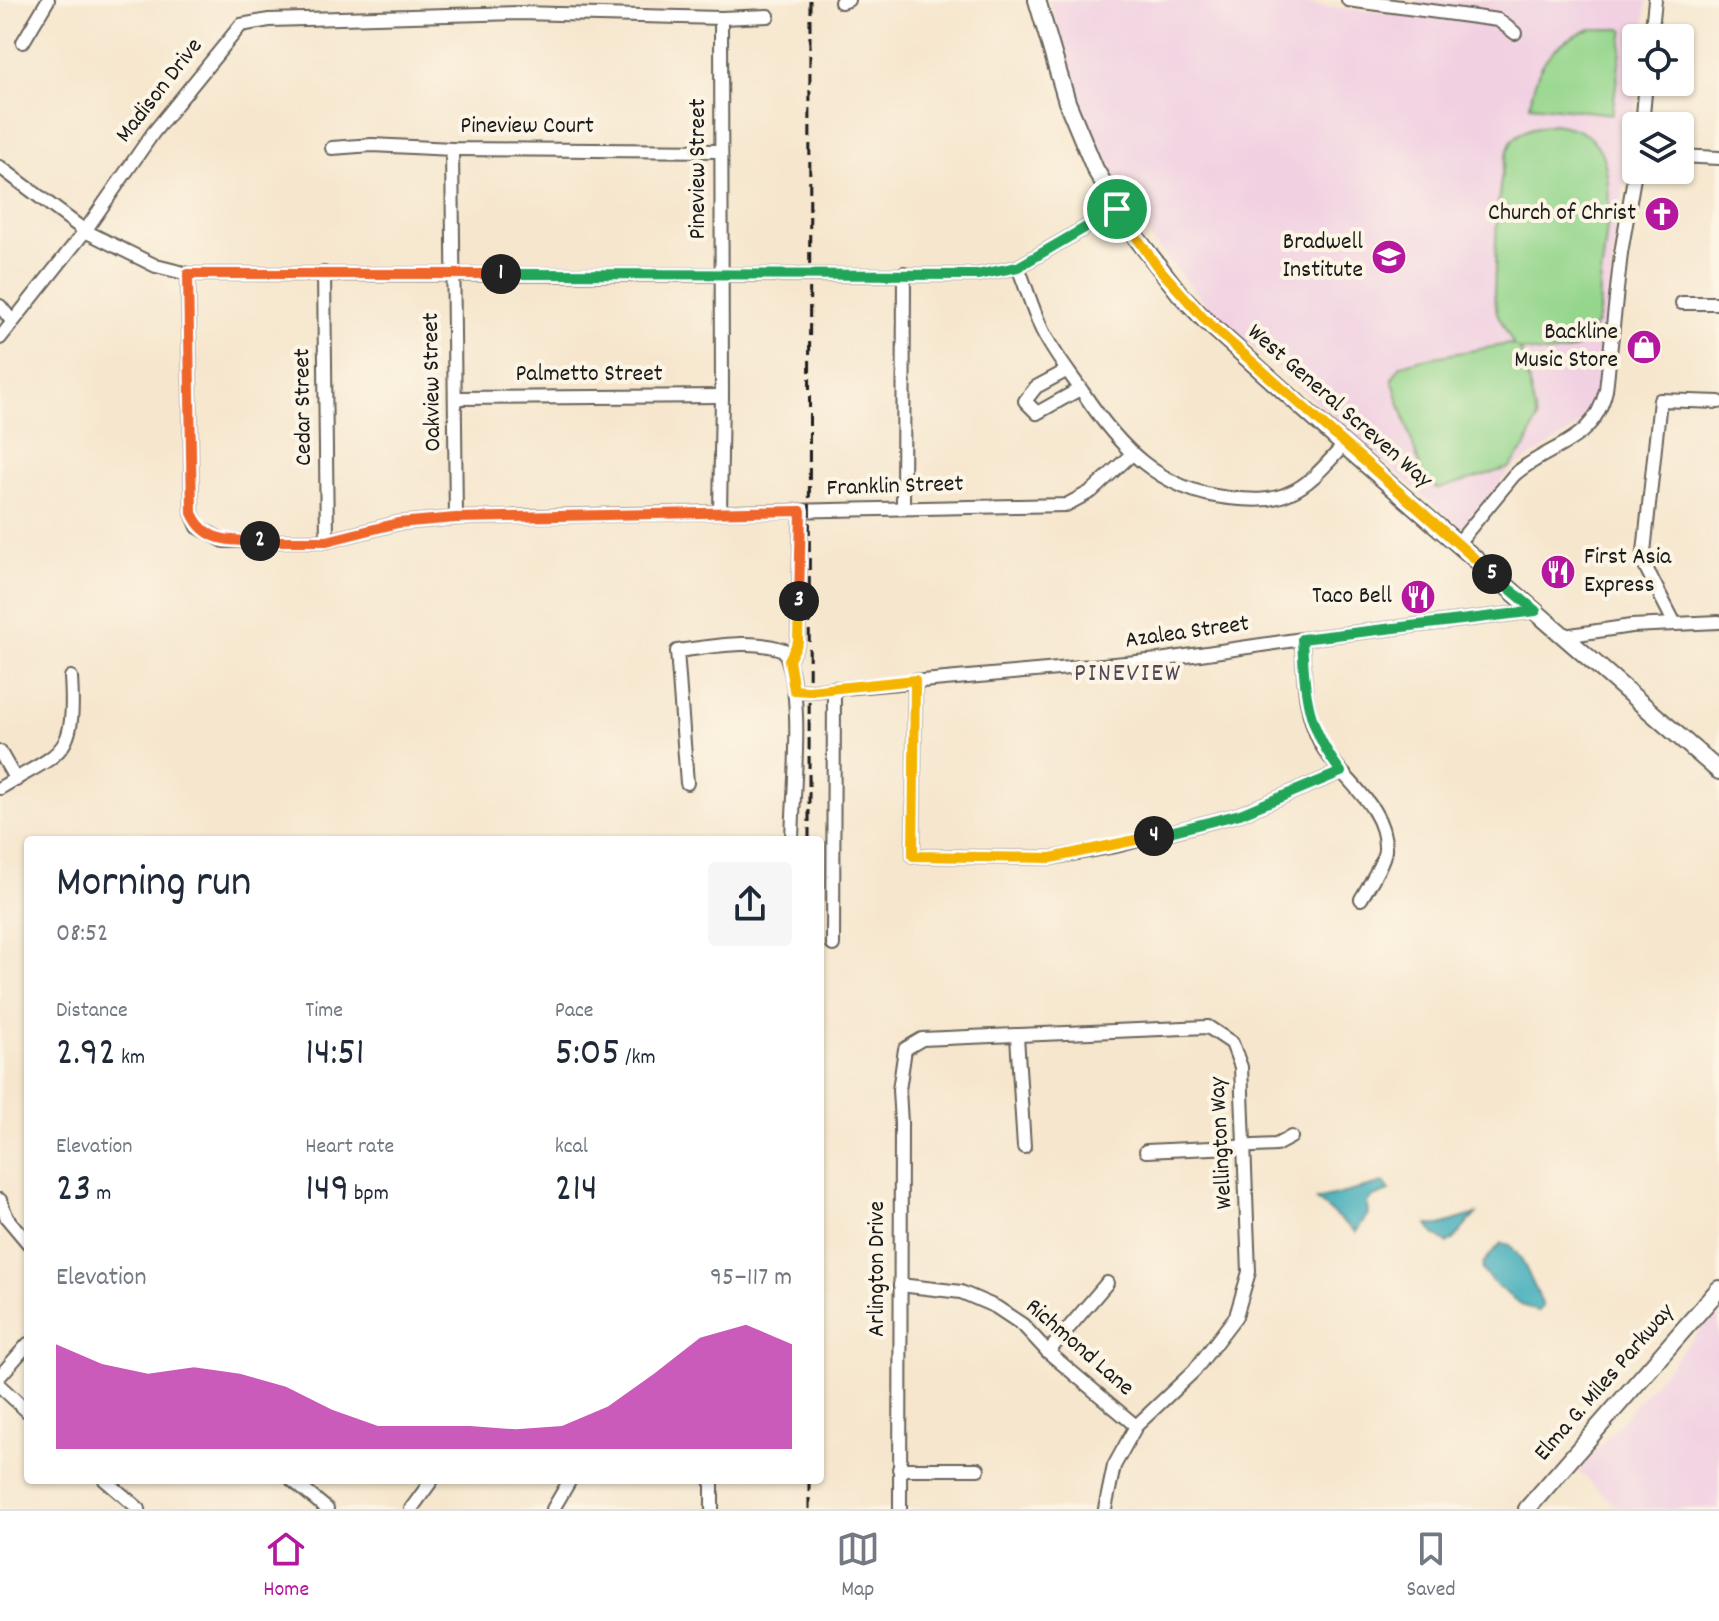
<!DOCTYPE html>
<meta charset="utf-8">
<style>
body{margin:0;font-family:Dekko,sans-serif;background:#f6f6f7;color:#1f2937;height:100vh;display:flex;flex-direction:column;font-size:30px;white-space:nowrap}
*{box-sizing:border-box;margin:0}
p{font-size:26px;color:#747a83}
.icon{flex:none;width:44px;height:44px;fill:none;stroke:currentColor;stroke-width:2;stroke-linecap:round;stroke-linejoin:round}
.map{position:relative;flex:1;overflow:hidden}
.details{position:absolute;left:24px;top:836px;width:800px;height:648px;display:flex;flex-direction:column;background:#fff;border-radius:8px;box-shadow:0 2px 6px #0004}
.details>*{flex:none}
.fabs{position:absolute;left:1622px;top:24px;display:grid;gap:16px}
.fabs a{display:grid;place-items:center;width:72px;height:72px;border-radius:8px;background:#fff;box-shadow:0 2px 6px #0004;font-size:40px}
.pin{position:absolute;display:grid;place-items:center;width:68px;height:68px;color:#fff;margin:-34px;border:4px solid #fff;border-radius:50%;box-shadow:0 2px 8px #0007}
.km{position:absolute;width:40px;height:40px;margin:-20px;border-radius:50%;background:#222;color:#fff;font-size:22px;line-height:40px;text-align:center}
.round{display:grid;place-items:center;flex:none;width:84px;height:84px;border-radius:8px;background:#f6f6f7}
.headline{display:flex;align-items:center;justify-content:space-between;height:136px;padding:0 32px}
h1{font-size:44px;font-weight:600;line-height:60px}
.stats{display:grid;grid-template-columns:repeat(3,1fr);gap:12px;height:136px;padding:8px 32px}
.stats div{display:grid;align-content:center}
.stats b{font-size:40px;font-weight:600}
.stats small{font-size:22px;font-weight:400}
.stats p{font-size:22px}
.chart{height:224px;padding:16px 32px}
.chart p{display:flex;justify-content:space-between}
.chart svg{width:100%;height:144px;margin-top:8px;fill:#b5179e;opacity:.7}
.tab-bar{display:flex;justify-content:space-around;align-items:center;height:112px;border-top:2px solid #e0e1e3;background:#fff;font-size:22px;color:#747a83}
.tab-bar a{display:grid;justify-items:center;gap:4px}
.tab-bar .on{color:#b5179e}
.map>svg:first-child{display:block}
.built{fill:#f1d0e2}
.green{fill:#95d68d;stroke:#587954;stroke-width:2}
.water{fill:#3babb9;stroke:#2c646a;stroke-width:2}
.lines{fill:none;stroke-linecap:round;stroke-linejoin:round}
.minor-casing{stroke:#68635a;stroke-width:16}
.major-casing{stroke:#68635a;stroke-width:20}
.minor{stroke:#fff;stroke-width:12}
.major{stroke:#fff;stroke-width:16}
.rail{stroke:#1c1c1c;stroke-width:3;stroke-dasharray:12 6;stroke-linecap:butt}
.split-1-casing{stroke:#fff;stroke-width:16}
.split-2-casing{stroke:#fff;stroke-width:16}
.split-3-casing{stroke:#fff;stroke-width:16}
.split-4-casing{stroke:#fff;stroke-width:16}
.split-5-casing{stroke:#fff;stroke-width:16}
.split-6-casing{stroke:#fff;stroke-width:16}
.split-1{stroke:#22a559;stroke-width:10}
.split-2{stroke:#f0652b;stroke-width:10}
.split-3{stroke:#f0652b;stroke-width:10}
.split-4{stroke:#f5b400;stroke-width:10}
.split-5{stroke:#22a559;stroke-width:10}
.split-6{stroke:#f5b400;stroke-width:10}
.labels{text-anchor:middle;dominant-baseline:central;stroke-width:8;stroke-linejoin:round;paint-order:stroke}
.street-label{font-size:24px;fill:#1c1c1c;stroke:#fcf5e5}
.poi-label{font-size:24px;fill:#1c1c1c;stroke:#fcf5e5;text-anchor:end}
.neighbourhood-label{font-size:26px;letter-spacing:2px;fill:#52485a;stroke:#fcf5e5}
</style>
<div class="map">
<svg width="1719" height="1509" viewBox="0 0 1719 1509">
<rect width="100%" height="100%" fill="#fcf5e5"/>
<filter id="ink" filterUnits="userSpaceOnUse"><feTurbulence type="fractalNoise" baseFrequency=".0125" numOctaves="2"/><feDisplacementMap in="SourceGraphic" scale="16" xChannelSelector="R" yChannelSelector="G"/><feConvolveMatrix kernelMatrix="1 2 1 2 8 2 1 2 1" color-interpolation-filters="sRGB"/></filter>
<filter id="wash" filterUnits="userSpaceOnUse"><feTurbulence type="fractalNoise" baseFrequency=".006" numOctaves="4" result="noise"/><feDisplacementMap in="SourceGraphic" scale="32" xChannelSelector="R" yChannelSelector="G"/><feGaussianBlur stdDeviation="1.8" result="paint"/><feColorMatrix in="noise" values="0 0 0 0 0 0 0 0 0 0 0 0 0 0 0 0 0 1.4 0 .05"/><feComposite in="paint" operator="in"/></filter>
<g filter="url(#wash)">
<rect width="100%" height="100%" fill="#f6e6cd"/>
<g class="built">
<polygon points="1049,0 1259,0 1419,16 1417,0 1647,0 1643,38 1636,38 1636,82 1638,82 1630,153 1615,240 1598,389 1584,420 1569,433 1512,468 1461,529 1208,307 1150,238 1109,171 1088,124 1073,86"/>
<polygon points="1719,1308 1719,1509 1619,1509 1578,1471"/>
</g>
<g class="green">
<path d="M1591,29h33l-12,85 -82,-9c6,-41 22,-63 61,-76z"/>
<path d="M1554,124c19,3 36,8 46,26 17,34 4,98 0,135 -1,11 1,27 -3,37 -2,6 -10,16 -14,20 -17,17 -44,11 -65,7l4,4 15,67 -12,28 -16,20 -71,21 -15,-12 -31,-98 9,-14 22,-6 86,-15 5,2 -17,-33 -3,-20c2,-32 1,-133 20,-154 10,-11 26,-13 40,-15z"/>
</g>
<g class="water">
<polygon points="1384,1183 1389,1191 1371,1198 1367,1203 1368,1214 1356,1232 1316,1200"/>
<polygon points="1476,1214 1452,1241 1447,1243 1434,1234 1428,1225 1440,1225"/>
<path d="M1501,1243l9,2 12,15 20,43v4l-3,4c-14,0 -49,-29 -57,-41l1,-7z"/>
</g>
</g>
<g filter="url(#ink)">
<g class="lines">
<defs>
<g id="minor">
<polyline points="1348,0 1498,20 1515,33"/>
<polyline points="841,2 848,0"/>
<polyline points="1651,38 1655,0"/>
<polyline points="23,42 48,0"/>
<polyline points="1642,126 1646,82"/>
<polyline points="332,148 372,145 452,149 721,151"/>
<polyline points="452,149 456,518"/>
<polyline points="1680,156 1719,158"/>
<polyline points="0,167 85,231 156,266 188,274 977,275 1018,267 1117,209"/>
<path d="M1018,267c8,20 15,43 24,63 11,22 26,41 40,61 36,55 78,100 147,107 20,2 41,4 60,-5 22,-9 39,-31 55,-48"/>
<polyline points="324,273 327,541"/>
<polyline points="188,274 192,513 198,527 224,541 327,541 398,523 456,518 1066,505 1092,491 1132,454"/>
<polyline points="1682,303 1719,303"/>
<polyline points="0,306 12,321"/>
<polyline points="0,338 85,231 153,133 241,25 269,20 519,13 721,18 768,16"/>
<polyline points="1066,371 1036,387 1025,401 1037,413 1080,389"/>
<polyline points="457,398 722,396"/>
<polyline points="903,508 904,273"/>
<polyline points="720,512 722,396 721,18"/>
<path d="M1458,543l56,-68c35,-31 80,-31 92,-85l15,-137 15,-87"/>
<polyline points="1675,624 1643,562 1660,400 1719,402"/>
<polyline points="1564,636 1631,626 1719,622"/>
<path d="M1302,639c2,37 2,75 20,107 20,34 65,60 63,104 -1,12 -17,37 -24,49"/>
<polyline points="789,660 798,642 801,511"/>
<polyline points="915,680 913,856 1051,858 1116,846 1240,814 1341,772"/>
<polyline points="794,690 809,691 1159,660 1302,639 1536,611"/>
<polyline points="0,752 16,780"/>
<path d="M687,783l-10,-132c35,-4 74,-13 107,-1 21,43 9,140 8,190"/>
<path d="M0,788c61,-37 76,-30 71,-111"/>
<polyline points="833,945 834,688"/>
<polyline points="1017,1036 1024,1147"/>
<polyline points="1146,1151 1276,1145 1291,1137"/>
<polyline points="0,1200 7,1218 28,1243"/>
<polyline points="900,1285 961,1292 996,1307 1023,1325 1048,1352 1136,1426"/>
<polyline points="1048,1352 1107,1283"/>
<polyline points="0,1376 28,1344"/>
<polyline points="0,1386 28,1412"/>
<polyline points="899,1469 978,1469"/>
<polyline points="105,1480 139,1509"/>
<polyline points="292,1480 327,1509"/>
<polyline points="411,1509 432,1480"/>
<polyline points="553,1509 570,1480"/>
<polyline points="712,1509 712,1480"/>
<polyline points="900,1509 901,1123 899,1090 905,1049 922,1039 1208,1027 1232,1043 1241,1067 1249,1272 1236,1316 1194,1371 1136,1426 1114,1466 1105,1509"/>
</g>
<g id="major">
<polyline points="1037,0 1067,102 1095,169 1132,232 1180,294 1205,320 1344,445 1719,771"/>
<polyline points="1527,1509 1719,1289"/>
</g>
</defs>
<use href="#minor" class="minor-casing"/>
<use href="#major" class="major-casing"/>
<use href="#minor" class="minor"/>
<use href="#major" class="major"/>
<g class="rail">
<polyline points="809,840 810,0"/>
<polyline points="809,1480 809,1509"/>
</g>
</g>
</g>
<g class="lines" filter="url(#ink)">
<defs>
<polyline id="split-1" points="501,274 977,275 1018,267 1117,209"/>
<path id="split-2" d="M260,541c-28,0 -55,2 -68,-28l-4,-239h313"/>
<polyline id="split-3" points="260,541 327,541 398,523 456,518 801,511 799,601"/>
<polyline id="split-4" points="799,601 798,642 789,660 794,690 809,691 915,680 913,856 1051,858 1154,836"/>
<path id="split-5" d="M1154,836l86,-22 101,-42c-35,-47 -36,-76 -39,-133l234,-28 -44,-37"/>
<polyline id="split-6" points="1117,209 1156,265 1205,320 1492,574"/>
</defs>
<use href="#split-1" class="split-1-casing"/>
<use href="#split-2" class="split-2-casing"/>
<use href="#split-3" class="split-3-casing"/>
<use href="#split-4" class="split-4-casing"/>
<use href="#split-5" class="split-5-casing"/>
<use href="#split-6" class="split-6-casing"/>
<use href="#split-1" class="split-1"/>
<use href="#split-2" class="split-2"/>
<use href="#split-3" class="split-3"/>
<use href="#split-4" class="split-4"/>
<use href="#split-5" class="split-5"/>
<use href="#split-6" class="split-6"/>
</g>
<defs>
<symbol id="church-disc" viewBox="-11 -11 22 22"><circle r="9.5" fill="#b5179e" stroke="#fcf5e5"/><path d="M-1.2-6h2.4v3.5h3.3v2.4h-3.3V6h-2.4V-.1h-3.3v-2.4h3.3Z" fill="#fff"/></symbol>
<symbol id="school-disc" viewBox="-11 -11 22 22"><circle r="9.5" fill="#b5179e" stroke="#fcf5e5"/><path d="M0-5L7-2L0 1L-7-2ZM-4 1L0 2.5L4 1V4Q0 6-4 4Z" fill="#fff"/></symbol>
<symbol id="shop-disc" viewBox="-11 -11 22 22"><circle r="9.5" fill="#b5179e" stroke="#fcf5e5"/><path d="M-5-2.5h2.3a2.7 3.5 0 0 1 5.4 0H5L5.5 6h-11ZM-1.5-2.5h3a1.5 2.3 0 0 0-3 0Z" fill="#fff"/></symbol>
<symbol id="restaurant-disc" viewBox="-11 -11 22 22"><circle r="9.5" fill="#b5179e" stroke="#fcf5e5"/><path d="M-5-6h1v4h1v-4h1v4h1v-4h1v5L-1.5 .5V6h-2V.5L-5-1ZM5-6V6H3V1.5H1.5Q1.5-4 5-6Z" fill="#fff"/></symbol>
</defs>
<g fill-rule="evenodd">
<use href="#church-disc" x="1642" y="194" width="40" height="40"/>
<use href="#school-disc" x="1369" y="237" width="40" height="40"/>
<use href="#shop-disc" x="1624" y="327" width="40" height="40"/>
<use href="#restaurant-disc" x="1538" y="552" width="40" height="40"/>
<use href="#restaurant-disc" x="1398" y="577" width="40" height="40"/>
</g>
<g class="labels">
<g class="street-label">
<text transform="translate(160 91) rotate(-52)">Madison Drive</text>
<text x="527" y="127">Pineview Court</text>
<text transform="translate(699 169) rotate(-90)">Pineview Street</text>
<text x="589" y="375">Palmetto Street</text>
<text transform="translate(433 382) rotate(-91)">Oakview Street</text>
<text transform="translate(304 407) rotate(-91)">Cedar Street</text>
<text transform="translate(1339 407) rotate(41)">West General Screven Way</text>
<text transform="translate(895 487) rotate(-2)">Franklin Street</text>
<text transform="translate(1187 633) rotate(-8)">Azalea Street</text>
<text transform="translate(1222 1143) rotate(-93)">Wellington Way</text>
<text transform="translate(878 1269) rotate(-90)">Arlington Drive</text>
<text transform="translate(1079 1348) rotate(41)">Richmond Lane</text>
<text transform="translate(1605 1383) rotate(-49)">Elma G. Miles Parkway</text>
</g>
<g class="poi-label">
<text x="1636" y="214">Church of Christ</text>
<text x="1363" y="243">Bradwell<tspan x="1363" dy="28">Institute</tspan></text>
<text x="1618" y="333">Backline<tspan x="1618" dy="28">Music Store</tspan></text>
<text x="1584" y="558" text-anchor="start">First Asia<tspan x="1584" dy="28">Express</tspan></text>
<text x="1392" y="597">Taco Bell</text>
</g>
<g class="neighbourhood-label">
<text x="1128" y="674">PINEVIEW</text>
</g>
</g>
</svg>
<div class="fabs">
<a><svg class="icon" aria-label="locate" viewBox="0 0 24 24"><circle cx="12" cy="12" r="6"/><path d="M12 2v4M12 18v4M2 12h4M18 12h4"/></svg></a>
<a><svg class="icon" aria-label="layers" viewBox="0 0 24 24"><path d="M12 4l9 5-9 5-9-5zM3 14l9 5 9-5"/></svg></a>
</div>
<div class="pin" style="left:1117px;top:209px;background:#1e9e55"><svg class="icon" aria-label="arrive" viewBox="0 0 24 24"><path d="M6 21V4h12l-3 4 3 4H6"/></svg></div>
<b class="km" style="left:501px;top:274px">1</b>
<b class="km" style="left:260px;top:541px">2</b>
<b class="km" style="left:799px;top:601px">3</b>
<b class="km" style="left:1154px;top:836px">4</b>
<b class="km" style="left:1492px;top:574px">5</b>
<section class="details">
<div class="headline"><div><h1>Morning run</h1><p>08:52</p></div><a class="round"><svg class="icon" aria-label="share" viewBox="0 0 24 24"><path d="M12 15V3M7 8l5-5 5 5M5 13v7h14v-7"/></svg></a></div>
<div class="stats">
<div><p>Distance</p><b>2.92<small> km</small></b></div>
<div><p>Time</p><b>14:51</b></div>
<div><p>Pace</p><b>5:05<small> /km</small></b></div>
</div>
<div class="stats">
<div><p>Elevation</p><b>23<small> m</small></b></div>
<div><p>Heart rate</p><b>149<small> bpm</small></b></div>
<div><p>kcal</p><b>214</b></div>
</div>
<div class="chart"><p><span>Elevation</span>95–117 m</p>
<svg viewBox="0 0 160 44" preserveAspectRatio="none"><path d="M0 44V12L10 18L20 21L30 19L40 21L50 25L60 32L70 37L80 37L90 37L100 38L110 37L120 31L130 21L140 10L150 6L160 12V44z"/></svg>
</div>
</section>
</div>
<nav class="tab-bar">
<a class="on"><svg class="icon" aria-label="home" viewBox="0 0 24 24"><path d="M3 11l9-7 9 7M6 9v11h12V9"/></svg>Home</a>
<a><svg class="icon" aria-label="map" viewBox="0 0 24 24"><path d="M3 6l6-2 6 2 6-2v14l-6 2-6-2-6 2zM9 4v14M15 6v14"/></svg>Map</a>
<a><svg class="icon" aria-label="saved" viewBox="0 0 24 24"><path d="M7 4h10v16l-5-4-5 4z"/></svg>Saved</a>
</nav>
